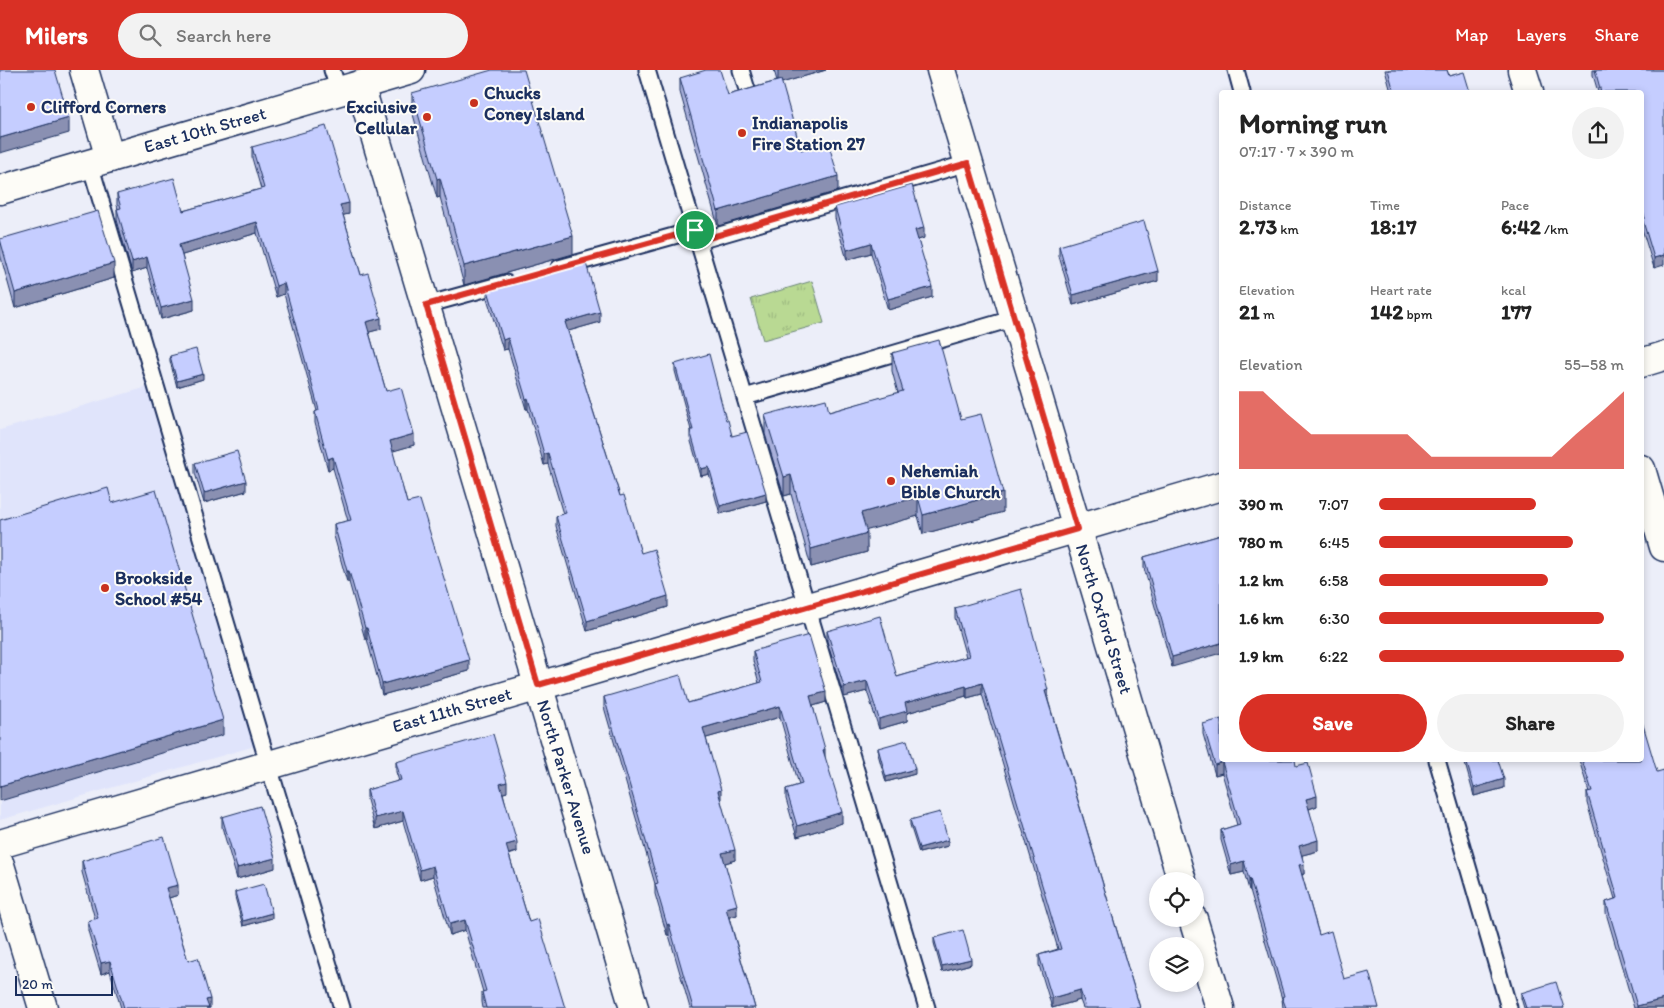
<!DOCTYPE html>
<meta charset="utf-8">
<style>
body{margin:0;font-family:Itim,sans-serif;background:#f2f2f2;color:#222;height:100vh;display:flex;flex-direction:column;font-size:19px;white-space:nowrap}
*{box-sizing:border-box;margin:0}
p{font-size:16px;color:#767676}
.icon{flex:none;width:28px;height:28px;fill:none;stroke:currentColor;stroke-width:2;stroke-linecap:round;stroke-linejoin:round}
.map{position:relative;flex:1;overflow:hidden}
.sheet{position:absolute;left:1219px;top:20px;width:425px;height:672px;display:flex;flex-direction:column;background:#fff;border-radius:5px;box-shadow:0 2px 8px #0003}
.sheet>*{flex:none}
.fabs{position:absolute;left:1149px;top:802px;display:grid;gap:10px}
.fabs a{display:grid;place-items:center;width:55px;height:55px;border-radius:50%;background:#fff;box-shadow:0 2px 8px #0003;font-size:25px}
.scale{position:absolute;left:15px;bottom:12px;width:98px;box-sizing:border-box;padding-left:5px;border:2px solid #1b2f5e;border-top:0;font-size:14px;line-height:18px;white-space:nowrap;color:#1b2f5e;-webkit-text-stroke:4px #fdfcf7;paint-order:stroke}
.pin{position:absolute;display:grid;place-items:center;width:42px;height:42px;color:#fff;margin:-21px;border:2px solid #fff;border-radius:50%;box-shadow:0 1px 5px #0007}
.round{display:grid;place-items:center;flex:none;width:52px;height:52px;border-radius:26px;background:#f2f2f2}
.headline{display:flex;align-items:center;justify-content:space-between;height:85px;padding:0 20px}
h1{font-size:28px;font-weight:700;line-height:38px}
.stats{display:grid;grid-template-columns:repeat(3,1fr);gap:8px;height:85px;padding:5px 20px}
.stats div{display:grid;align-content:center}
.stats b{font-size:21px;font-weight:700}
.stats small{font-size:14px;font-weight:400}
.stats p{font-size:14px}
.chart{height:140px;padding:10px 20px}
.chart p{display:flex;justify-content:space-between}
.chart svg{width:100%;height:90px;margin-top:5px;fill:#d93025;opacity:.7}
.button{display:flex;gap:10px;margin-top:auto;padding:10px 20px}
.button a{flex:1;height:58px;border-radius:30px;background:#d93025;color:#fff;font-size:20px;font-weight:700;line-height:58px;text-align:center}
.button a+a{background:#f2f2f2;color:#222}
ul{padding:0 20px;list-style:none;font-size:16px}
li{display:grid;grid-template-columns:80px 60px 1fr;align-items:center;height:38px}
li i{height:12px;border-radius:6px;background:#d93025}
header{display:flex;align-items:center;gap:30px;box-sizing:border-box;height:70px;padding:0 25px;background:#d93025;color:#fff}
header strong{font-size:24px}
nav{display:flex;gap:28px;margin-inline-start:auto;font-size:18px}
.search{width:350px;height:45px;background:#f2f2f2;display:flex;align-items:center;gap:12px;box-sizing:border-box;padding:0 18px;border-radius:28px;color:#767676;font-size:19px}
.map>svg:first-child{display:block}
.built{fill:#e0e4fb}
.park{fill:url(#park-tufts);stroke:#6a8478}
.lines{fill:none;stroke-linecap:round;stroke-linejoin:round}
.service-casing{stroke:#1b2f5e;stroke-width:19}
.minor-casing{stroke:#1b2f5e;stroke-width:31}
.secondary-casing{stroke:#1b2f5e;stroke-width:31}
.service{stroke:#fdfcf7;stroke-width:15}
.minor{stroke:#fdfcf7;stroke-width:28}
.secondary{stroke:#fdfcf7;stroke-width:28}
.wall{fill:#a9b0db;stroke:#1b2f5e}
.shaded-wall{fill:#8a90b2;stroke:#1b2f5e}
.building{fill:#c5cdff;stroke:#1b2f5e}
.route-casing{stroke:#fff;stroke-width:10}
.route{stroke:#d93025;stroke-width:6}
.poi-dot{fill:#c8321e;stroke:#fdfcf7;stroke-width:2}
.labels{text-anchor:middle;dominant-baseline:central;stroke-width:4;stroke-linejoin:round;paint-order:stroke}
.poi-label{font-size:18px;font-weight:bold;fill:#1b2f5e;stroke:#fdfcf7;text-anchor:start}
.street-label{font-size:18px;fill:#1b2f5e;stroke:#fdfcf7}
</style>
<header>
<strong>Milers</strong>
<div class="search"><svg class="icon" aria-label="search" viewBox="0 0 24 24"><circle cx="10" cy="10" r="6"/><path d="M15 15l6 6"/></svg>Search here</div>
<nav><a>Map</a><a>Layers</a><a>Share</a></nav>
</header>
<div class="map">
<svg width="1664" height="938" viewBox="0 0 1664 938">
<defs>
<pattern id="park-tufts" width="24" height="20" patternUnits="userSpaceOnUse" patternTransform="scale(1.25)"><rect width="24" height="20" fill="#b9d993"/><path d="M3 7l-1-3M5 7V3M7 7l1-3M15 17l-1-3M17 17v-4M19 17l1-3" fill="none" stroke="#9ebb81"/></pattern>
</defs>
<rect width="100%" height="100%" fill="#eceef9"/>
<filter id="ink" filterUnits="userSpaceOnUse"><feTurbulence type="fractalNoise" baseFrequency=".02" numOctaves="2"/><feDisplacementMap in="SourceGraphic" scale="10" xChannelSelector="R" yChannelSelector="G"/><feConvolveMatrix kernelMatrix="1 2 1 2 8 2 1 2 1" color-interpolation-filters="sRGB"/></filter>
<g filter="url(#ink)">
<polygon class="built" points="151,316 255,676 0,750 0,360"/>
<polygon class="park" points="812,211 824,253 763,270 751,229"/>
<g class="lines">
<defs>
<g id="service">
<polyline points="332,0 339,21"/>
<polyline points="647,0 927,938"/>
<polyline points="741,0 748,23"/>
<polyline points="1236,0 1242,22"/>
<polyline points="90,94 276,720 342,938"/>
<polyline points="699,171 968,93"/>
<polyline points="559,198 695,160"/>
<polyline points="426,235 506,213"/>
<polyline points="745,327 1015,248"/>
<polyline points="1437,690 1509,938"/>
</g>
<g id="minor">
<polyline points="84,0 110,88"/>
<polyline points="941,0 1182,811"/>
<polyline points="360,15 634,938"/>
<polyline points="1641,293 1664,286"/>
<polyline points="0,774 1221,416"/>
<polyline points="0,795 43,938"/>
<polyline points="1193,849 1220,938"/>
</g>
<g id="secondary">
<polyline points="1522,0 1529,22"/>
<polyline points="0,120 411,0"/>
<polyline points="1641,399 1664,477"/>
</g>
</defs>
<use href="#service" class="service-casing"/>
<use href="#minor" class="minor-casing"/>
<use href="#secondary" class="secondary-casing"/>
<use href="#service" class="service"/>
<use href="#minor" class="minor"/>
<use href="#secondary" class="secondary"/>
</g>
<g class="wall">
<polygon points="774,0 826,0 781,13 801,80 838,121 718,156 680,22 680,8 728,25 777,11"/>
<polygon points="1385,0 1447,0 1449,6 1391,22"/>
<polygon points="1593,0 1664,0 1654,198 1642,159 1642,150 1641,146 1641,22 1598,22 1593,5"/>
<polygon points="412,23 573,184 464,215 440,127 437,128 412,41"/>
<polygon points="252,77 349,144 343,145 361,205 381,259 369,262 386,321 414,375 392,381 407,433 469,601 382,625 367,569 365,569 349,512 347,512 334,466 334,454 348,451 333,398 328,400 315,353 315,342 317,341 284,224 276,227 257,163 182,185 194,240 161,249 147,198 132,203 117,150 117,139 118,139 117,135 117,124 183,141 261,119 252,88"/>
<polygon points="835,137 924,168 918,170 932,227 888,240 871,183 847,190 835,148"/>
<polygon points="0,169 114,208 15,238 0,184"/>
<polygon points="1059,176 1158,211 1073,235 1059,186"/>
<polygon points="487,217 600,252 568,261 620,426 641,483 668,537 587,561 556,456 556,446 563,444 548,394 544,395 528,339 526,339 508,279 503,280 487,228"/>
<polygon points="892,283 961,349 1003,442 923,464 918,446 866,460 867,482 811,497 791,424 784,426 765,364 765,345 829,342 898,323 892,301"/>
<polygon points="170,286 203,309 177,317 170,291"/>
<polygon points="675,294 726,350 732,366 766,431 720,444 709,404 701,406 690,368 690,360 691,360 675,301"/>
<polygon points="195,393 246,421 204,433 195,403"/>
<polygon points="1221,465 1172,597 1144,498 1144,487"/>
<polygon points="955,538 1048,630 1140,938 1083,938 1080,930 1052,938 1039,895 1039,885 1058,879 982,624 967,628 966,626 907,643 907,651 879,659 867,621 844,627 827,571 827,561 897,607 966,587 955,548"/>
<polygon points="753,581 826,632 813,636 825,689 842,753 797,767 786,729 786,719 799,715 780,647 706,668 735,790 725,793 737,845 729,847 755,938 690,938 669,865 667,865 655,824 655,814 604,637 604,627 688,633 759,613 753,591"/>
<polygon points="1203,654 1296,696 1317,736 1309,739 1318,781 1302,785 1304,804 1302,805 1319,865 1344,909 1379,938 1283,938 1282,929 1250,820 1249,820 1244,802 1231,805 1221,770 1221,760 1237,755 1222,703 1215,705 1203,664"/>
<polygon points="878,678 915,704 886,712 878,684"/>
<polygon points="1464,690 1498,690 1504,718 1474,726"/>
<polygon points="1579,690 1641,690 1664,938 1634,938 1606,843 1606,832 1615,829 1587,733 1587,722 1589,722"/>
<polygon points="396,692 507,722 503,723 517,782 509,785 529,852 565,938 483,938 482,932 482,922 483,922 465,860 450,865 433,806 420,810 403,751 375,759 367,730 367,720 399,711 396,702"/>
<polygon points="222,747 275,798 237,809 222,757"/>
<polygon points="910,750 948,776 919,783 910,755"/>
<polygon points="82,791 178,825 169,828 188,891 210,938 121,938 110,901 101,904 88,861 88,851 95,849 82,802"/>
<polygon points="235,822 272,848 243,856 235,827"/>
<polygon points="934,868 971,894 942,902 934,873"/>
<polygon points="1521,923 1564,938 1524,938 1521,928"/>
</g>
<g class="shaded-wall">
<polygon points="778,0 826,0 778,14"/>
<polygon points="69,48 69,63 0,83 0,68"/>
<polygon points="838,106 838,121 718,156 718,141"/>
<polygon points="440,108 440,127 437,128 437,109"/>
<polygon points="349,133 349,144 340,146 340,135"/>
<polygon points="257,152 257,163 179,186 179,175"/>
<polygon points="924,158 924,168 915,171 915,160"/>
<polygon points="573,166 573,184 464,215 464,196"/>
<polygon points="871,173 871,183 847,190 847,180"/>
<polygon points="1664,185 1664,195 1654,198 1654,188"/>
<polygon points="147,187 147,198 132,203 132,192"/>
<polygon points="114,193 114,208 15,238 15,223"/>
<polygon points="1158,201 1158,211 1073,235 1073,225"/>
<polygon points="284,213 284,224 276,227 276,216"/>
<polygon points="932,217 932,227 888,240 888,229"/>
<polygon points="194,229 194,240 161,249 161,238"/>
<polygon points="600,242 600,252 565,262 565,252"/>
<polygon points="381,248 381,259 366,263 366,252"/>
<polygon points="508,268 508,279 503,280 503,270"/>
<polygon points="203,304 203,309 177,317 177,311"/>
<polygon points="528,328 528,339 526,339 526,329"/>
<polygon points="414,364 414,375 390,382 390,371"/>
<polygon points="548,383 548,394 544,395 544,384"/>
<polygon points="333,387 333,398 328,400 328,389"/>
<polygon points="709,397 709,404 701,406 701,399"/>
<polygon points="791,405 791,424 784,426 784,407"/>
<polygon points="246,411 246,421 204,433 204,423"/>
<polygon points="766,423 766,431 720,444 720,436"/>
<polygon points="1003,423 1003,442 923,464 923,445"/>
<polygon points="918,427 918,446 861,462 861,443"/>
<polygon points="867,463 867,482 811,497 811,479"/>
<rect x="347" y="501" width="2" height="11"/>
<polygon points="668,526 668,537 587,561 587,551"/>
<rect x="365" y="558" width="2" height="11"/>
<polygon points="1221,573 1221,583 1172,597 1172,587"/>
<polygon points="469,590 469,601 382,625 382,614"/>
<polygon points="867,611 867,621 844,627 844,617"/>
<polygon points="982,613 982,624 967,628 967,618"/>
<polygon points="966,616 966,626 907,643 907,651 879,659 879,649 905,633"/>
<polygon points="1048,620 1048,630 1045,631 1045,621"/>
<polygon points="826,622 826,632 810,637 810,626"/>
<polygon points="780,636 780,647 703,669 703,658"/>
<polygon points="223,650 223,665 0,731 0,716"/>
<polygon points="825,679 825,689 823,680"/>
<polygon points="1222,692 1222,703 1215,705 1215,695"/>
<polygon points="915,699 915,704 886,712 886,707"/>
<polygon points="1504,709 1504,718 1474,726 1474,718"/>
<polygon points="507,712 507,722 500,724 500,714"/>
<polygon points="721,720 721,730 718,731 718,721"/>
<polygon points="1317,726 1317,736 1306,740 1306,729"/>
<polygon points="403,741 403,751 375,759 375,748"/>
<polygon points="842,742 842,753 797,767 797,756"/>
<polygon points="948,770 948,776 919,783 919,778"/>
<polygon points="1318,770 1318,781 1299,786 1299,776"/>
<polygon points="517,772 517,782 506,785 506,775"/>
<polygon points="735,780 735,790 722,794 722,783"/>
<polygon points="275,788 275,798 237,809 237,798"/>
<polygon points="1244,791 1244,802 1231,805 1231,795"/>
<polygon points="1304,794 1304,804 1299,805 1299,795"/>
<polygon points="433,796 433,806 420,810 420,800"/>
<polygon points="1250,809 1250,820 1249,820 1249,810"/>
<polygon points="178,815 178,825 166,829 166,818"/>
<polygon points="737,835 737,845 726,848 726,838"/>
<polygon points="272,843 272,848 243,856 243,851"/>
<polygon points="465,850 465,860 450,865 450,854"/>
<polygon points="669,854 669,865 667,865 667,855"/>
<polygon points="971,889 971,894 942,902 942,896"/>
<polygon points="110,891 110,901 101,904 101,893"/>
<polygon points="1080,920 1080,930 1052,938 1052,928"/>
<polygon points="210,929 210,938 206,938 206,930"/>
<polygon points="1664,929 1664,938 1637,938 1637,936"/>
</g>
<g class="building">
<polygon points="0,0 55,0 69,48 0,68"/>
<polygon points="492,0 524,0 573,166 464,196 440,108 437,109 412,23"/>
<polygon points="706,0 720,0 728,25 781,10 801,80 828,72 838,106 718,141 680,8"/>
<polygon points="1388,0 1447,0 1449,6 1464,2 1470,22 1392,22 1394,22"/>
<polygon points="1595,0 1664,0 1664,185 1654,188 1642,148 1645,148 1641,136 1641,22 1601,22"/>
<polygon points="326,56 349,133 340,135 361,205 368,203 381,248 366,252 386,321 401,317 414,364 390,371 407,433 420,430 469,590 382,614 367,558 365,558 349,501 347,501 334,454 351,450 333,387 328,389 315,342 319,340 284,213 276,216 257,152 179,175 194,229 161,238 147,187 132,192 117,139 121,138 117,124 174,108 183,141 264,118 252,77"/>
<polygon points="912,115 924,158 915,160 932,217 888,229 871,173 847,180 835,137"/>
<polygon points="98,141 114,193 15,223 0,169"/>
<polygon points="1144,151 1158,201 1073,225 1059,176"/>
<polygon points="578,192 579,195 586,193 600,242 565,252 620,426 624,425 641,483 654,479 668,526 587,551 556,446 566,443 548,383 544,384 528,328 526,329 508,268 503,270 487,217"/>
<polygon points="939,270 961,349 981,344 1003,423 923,445 918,427 861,443 867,463 811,479 791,405 784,407 765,345 826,329 829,342 903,321 892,283"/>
<polygon points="196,279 203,304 177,311 170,286"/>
<polygon points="709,284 726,350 728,350 732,366 747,362 766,423 720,436 709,397 701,399 690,360 693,360 675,294"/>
<polygon points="237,381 246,411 204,423 195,393"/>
<polygon points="108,418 112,433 156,420 223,650 0,716 0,450"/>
<polygon points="1221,465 1221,573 1172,587 1144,487"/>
<polygon points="1021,519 1048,620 1045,621 1140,938 1086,938 1080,920 1052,928 1039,885 1061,879 982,613 967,618 966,616 905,633 907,641 879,649 867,611 844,617 827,561 880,546 897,607 969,586 955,538"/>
<polygon points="809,565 826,622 810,626 825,679 823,680 842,742 797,756 786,719 802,714 780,636 703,658 721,720 718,721 735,780 722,783 737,835 726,838 755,938 693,938 669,854 667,855 655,814 658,813 604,627 680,605 688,633 762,612 753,581"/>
<polygon points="1641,648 1657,702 1664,700 1664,929 1637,936 1606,832 1618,828 1587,722 1592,721 1582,690 1641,690"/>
<polygon points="1221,649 1221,690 1295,690 1296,696 1308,693 1317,726 1306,729 1318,770 1299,776 1304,794 1299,795 1319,865 1331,861 1344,909 1369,902 1379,938 1286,938 1282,927 1284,926 1250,809 1249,810 1244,791 1231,795 1221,760 1240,754 1222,692 1215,695 1203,654"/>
<polygon points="493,664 507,712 500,714 517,772 506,775 529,852 538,849 565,938 486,938 482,922 486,921 465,850 450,854 433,796 420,800 403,741 375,748 367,720 401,710 396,692"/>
<polygon points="907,670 915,699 886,707 878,678"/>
<polygon points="1466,690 1498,690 1504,709 1474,718"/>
<polygon points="260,736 275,788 237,798 222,747"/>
<polygon points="940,742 948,770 919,778 910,750"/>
<polygon points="164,767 178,815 166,818 188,891 198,888 210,929 206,930 209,938 124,938 110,891 101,893 88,851 98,848 82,791"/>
<polygon points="264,814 272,843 243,851 235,822"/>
<polygon points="963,860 971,889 942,896 934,868"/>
<polygon points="1556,912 1564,938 1526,938 1521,923"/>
</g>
</g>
<g class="lines" filter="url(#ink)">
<defs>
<polygon id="route" points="968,93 1077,459 538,615 426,235 695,160 698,171"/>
</defs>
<use href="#route" class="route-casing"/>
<use href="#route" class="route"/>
</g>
<g class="poi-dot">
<circle cx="474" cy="33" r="5"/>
<circle cx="31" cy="37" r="5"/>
<circle cx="427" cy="47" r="5"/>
<circle cx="742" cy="63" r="5"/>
<circle cx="891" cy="411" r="5"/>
<circle cx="105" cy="518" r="5"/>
</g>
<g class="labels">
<g class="poi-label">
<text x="484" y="23">Chucks<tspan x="484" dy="21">Coney Island</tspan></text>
<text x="41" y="37">Clifford Corners</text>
<text x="417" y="37" text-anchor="end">Exciusive<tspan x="417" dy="21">Cellular</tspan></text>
<text x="752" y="53">Indianapolis<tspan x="752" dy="21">Fire Station 27</tspan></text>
<text x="901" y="401">Nehemiah<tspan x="901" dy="21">Bible Church</tspan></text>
<text x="115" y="508">Brookside<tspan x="115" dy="21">School #54</tspan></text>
</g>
<g class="street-label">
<text transform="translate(205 60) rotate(-16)">East 10th Street</text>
<text transform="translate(1104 549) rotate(73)">North Oxford Street</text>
<text transform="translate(452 640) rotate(-16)">East 11th Street</text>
<text transform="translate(566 707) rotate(73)">North Parker Avenue</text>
</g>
</g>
</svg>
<div class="fabs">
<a><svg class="icon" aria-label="locate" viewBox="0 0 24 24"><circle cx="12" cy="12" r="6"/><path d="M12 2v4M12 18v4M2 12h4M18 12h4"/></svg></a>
<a><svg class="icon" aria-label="layers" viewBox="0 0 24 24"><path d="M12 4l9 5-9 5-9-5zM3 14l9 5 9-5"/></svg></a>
</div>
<div class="scale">20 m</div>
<div class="pin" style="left:695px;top:160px;background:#1e9e55"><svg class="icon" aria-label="arrive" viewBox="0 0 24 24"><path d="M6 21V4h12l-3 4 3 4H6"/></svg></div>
<section class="sheet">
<div class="headline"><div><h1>Morning run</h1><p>07:17 · 7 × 390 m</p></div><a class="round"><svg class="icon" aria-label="share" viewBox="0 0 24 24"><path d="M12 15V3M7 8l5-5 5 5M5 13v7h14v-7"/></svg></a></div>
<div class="stats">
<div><p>Distance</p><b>2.73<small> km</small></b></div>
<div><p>Time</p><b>18:17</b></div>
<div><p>Pace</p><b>6:42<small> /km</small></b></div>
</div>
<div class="stats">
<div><p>Elevation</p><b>21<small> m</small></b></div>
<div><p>Heart rate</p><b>142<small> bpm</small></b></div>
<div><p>kcal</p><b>177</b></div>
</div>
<div class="chart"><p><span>Elevation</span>55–58 m</p>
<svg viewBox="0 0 160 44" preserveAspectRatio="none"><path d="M0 44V6L10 6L20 17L30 27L40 27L50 27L60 27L70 27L80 38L90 38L100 38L110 38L120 38L130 38L140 27L150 17L160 6V44z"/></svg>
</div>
<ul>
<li><b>390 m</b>7:07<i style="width:64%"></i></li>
<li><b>780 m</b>6:45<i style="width:79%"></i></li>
<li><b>1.2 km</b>6:58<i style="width:69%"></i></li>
<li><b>1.6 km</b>6:30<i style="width:92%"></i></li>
<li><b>1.9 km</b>6:22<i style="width:100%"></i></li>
</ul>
<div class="button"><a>Save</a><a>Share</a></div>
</section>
</div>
